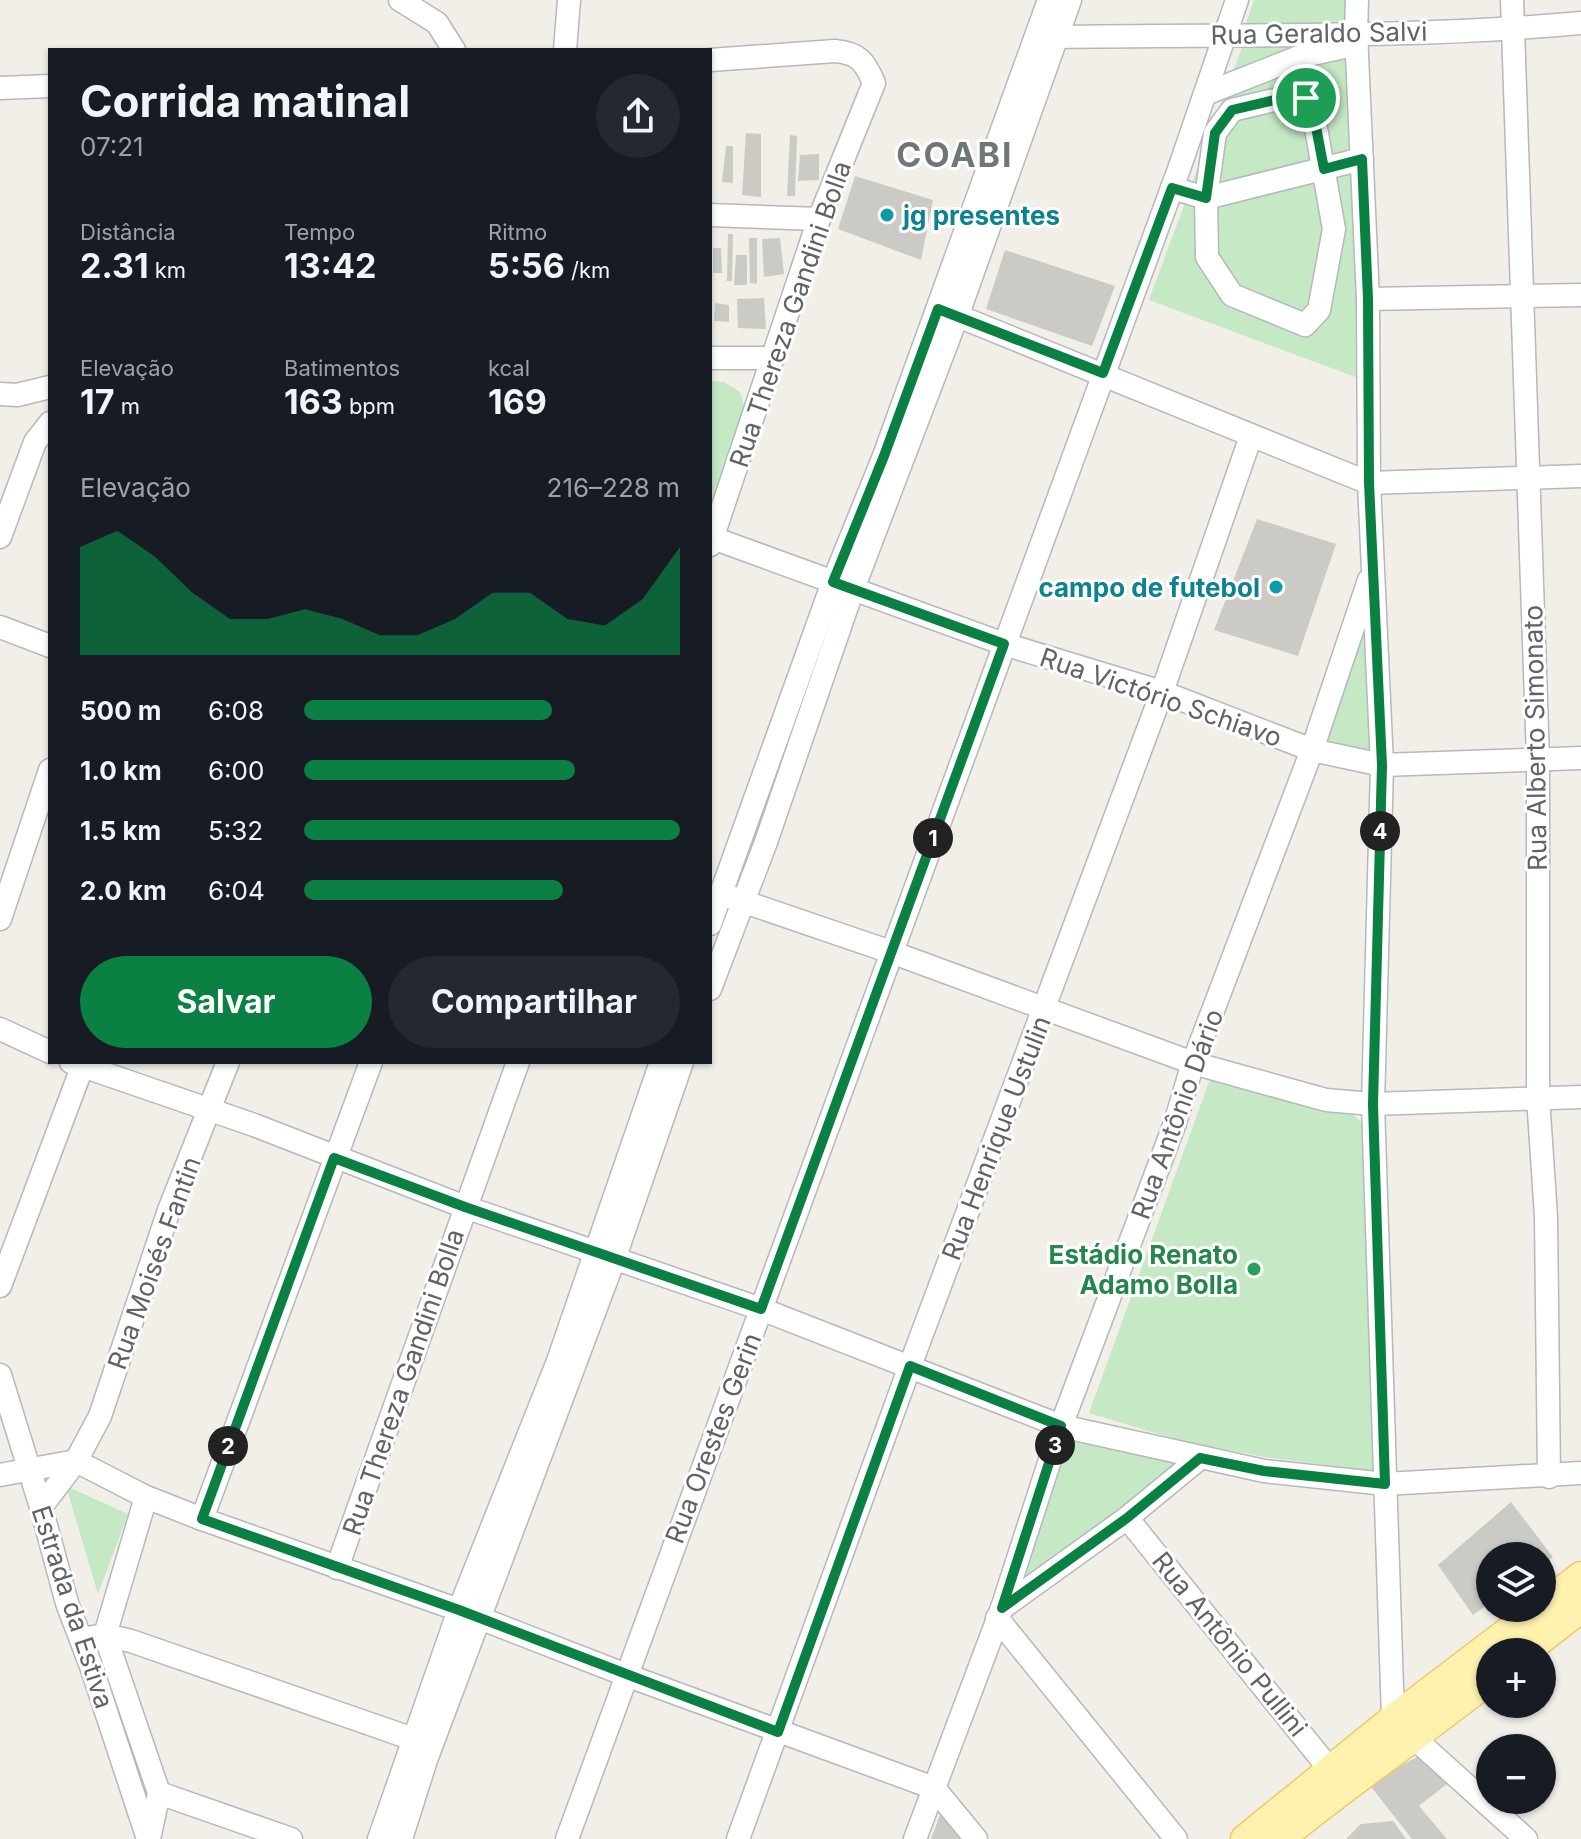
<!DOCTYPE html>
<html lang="pt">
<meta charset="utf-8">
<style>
body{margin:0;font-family:Inter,sans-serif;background:#242831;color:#f1f3f6;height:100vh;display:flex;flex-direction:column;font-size:30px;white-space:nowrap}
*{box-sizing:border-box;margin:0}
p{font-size:26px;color:#9ea1a6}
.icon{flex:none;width:44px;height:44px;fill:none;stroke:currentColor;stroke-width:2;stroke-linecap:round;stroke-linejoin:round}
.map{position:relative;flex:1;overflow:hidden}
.panel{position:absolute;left:48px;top:48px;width:664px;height:1016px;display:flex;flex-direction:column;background:#171b24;border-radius:0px;box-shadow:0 2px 6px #0004}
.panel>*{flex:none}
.buttons{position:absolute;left:1476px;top:1542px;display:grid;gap:16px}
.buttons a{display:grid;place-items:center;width:80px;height:80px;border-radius:50%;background:#171b24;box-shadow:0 2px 6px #0004;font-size:40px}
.pin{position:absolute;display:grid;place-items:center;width:68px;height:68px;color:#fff;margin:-34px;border:4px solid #fff;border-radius:50%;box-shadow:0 2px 8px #0007}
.km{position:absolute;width:40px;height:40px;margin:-20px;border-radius:50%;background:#222;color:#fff;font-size:22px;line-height:40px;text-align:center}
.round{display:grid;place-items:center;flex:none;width:84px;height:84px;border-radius:42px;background:#242831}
.summary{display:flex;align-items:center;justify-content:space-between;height:136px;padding:0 32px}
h1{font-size:44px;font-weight:700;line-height:60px}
.metrics{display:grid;grid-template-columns:repeat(3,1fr);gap:12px;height:136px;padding:8px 32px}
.metrics div{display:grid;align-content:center}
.metrics b{font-size:34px;font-weight:700}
.metrics small{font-size:22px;font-weight:400}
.metrics p{font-size:22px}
.chart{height:224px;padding:16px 32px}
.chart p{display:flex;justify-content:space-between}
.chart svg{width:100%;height:144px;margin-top:8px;fill:#0b8043;opacity:.7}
.action{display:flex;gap:16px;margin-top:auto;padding:16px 32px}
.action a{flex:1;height:92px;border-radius:48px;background:#0b8043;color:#fff;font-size:32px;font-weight:700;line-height:92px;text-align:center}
.action a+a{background:#242831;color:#f1f3f6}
ul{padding:0 32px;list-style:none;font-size:26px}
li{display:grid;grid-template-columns:128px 96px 1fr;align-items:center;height:60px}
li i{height:20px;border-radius:10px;background:#0b8043}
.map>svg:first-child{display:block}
.green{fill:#c5e8c5}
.building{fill:#cccac5}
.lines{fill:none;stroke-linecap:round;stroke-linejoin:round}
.minor-casing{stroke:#b5b8bc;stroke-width:25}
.major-casing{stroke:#f2c960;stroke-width:31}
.minor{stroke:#fff;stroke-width:22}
.major{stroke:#fff2af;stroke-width:28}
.route-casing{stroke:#fff;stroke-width:16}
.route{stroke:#0b8043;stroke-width:10}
.culture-dot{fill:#0f9aa8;stroke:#fff;stroke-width:3}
.leisure-dot{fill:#2e9e5b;stroke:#fff;stroke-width:3}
.labels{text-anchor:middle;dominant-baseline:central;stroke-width:6;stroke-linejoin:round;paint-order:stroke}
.street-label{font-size:26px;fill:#5f6368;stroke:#fff}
.culture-label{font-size:26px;font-weight:bold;fill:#0d838f;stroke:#fff;text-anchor:start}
.leisure-label{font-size:26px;font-weight:bold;fill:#27864d;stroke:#fff;text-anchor:end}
.district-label{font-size:34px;font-weight:bold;letter-spacing:2px;fill:#70757a;stroke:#fff}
</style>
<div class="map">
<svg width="1581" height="1839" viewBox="0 0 1581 1839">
<rect width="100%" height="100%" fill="#f1efe8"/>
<g class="green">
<polygon points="1254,0 1347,0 1345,26 1246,23"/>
<polygon points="1246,37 1352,38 1358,378 1149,300"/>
<polygon points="710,381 724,382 740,392 744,406 721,480 710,504"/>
<polygon points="1371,590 1380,760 1320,749"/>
<polygon points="1210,1079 1321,1112 1354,1115 1363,1124 1374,1471 1265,1457 1182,1441 1089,1413"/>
<polygon points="1073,1433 1182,1463 1016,1587"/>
<polygon points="66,1486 128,1514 98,1594"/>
</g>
<g class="building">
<polygon points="746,133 761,134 761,197 742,195"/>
<polygon points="790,135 797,136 795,196 787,196"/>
<polygon points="726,146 733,146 733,183 722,182"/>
<polygon points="819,154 819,180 798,181 800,155"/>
<polygon points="855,176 933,200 921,260 838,229"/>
<polygon points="728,234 733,234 732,281 727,281"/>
<polygon points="749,238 757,238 757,284 750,283"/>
<polygon points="780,238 784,274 764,277 762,239"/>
<polygon points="713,248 721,248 722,273 713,273"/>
<polygon points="1005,250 1115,286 1092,346 986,309"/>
<polygon points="736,255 747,255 747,285 734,285"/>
<polygon points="764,298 766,329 738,328 737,299"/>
<polygon points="715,303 729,305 729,322 714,321"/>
<polygon points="1257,519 1336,544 1298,656 1214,630"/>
<polygon points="1511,1502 1553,1557 1542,1565 1542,1556 1490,1556 1490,1603 1473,1615 1438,1565"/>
<polygon points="1417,1757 1448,1783 1419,1806 1447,1839 1412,1839 1368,1783"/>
<polygon points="941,1812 962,1839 931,1839"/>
<polygon points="1393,1821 1406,1839 1346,1839 1361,1824"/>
</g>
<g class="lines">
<defs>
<g id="minor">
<polyline points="400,0 437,23 454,50"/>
<polyline points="1357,0 1356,33 1368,299 1369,483 1382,765 1373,1104 1393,1719 1526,1839"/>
<polyline points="1512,0 1538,759 1538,1097 1546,1217 1549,1477"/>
<path d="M1043,34l13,3c175,-3 351,2 525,-14"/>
<polyline points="565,50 569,0"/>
<path d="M710,60l125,-9c24,2 30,11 39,32l-55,136 -109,326"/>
<polyline points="0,88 50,86"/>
<polyline points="1205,94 1299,57 1357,44"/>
<polygon points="1287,97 1306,98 1312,106 1334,229 1319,310 1305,325 1232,295 1207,257 1206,198 1215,133 1232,110"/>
<polyline points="1172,188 1206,198 1362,159"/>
<polyline points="710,215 819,219"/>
<polyline points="1368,299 1581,295"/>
<polyline points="943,310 1369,483 1581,476"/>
<polyline points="710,358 773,358"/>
<polyline points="0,394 17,395 50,387"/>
<polyline points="0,537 35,442 50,423"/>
<polyline points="710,537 1004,644 1162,692 1312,750 1382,765 1581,758"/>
<polyline points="0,627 50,646"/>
<polyline points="730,897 891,952 1193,1063 1326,1100 1373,1104 1581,1097"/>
<polyline points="0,919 50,770"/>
<polyline points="710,924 833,582 884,456 1049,0"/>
<polyline points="710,989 766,842 853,589 958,314 1070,0"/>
<polyline points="0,1029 50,1052"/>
<polyline points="71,1062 254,1125 465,1207 761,1309 1061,1426 1264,1471 1385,1484 1581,1473"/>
<polyline points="0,1286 84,1062"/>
<polyline points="0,1375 41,1507 67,1603 91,1666 148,1839"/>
<polyline points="0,1475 76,1461 100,1416 169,1210 228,1062"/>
<polyline points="41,1507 76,1461 146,1497 202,1519 459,1610 626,1675 934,1788 976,1839"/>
<polyline points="1127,1518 1340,1782"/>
<polyline points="202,1519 371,1062"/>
<polyline points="337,1568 518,1062"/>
<polyline points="1002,1608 1127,1518 1200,1458"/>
<polyline points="997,1618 1176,1839"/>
<polyline points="105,1635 159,1793 149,1839"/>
<polyline points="105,1635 146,1497"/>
<polyline points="81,1639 105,1635 131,1641 416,1740"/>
<polyline points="159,1793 291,1839"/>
<polyline points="379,1839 459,1610 558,1361 661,1062"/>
<polyline points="401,1839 426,1760 615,1257 682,1062"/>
<polyline points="567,1839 1179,169 1237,0"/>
<polyline points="738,1839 910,1366 1162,692 1251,436"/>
<polyline points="915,1839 1002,1608 1061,1426 1175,1123 1193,1063 1312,750 1369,580"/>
</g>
<g id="major">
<polyline points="1542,1606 1581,1576"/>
<polyline points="1525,1652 1581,1608"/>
<polyline points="1245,1839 1393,1719 1539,1608"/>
<path d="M1280,1839c68,-56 141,-105 210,-160"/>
</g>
</defs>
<use href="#minor" class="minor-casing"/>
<use href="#major" class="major-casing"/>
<use href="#minor" class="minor"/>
<use href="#major" class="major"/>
</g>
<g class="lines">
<defs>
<polygon id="route" points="1287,97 1306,98 1312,106 1324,169 1362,159 1368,299 1369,483 1382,765 1373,1104 1385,1484 1264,1471 1200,1458 1127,1518 1002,1608 1061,1426 910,1366 778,1732 459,1610 202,1519 334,1158 465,1207 761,1309 1004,644 833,582 884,456 938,309 1103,373 1172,188 1206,198 1215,133 1232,110"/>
</defs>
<use href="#route" class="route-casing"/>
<use href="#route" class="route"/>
</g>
<g class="culture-dot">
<circle cx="887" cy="215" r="8"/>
<circle cx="1276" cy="587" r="8"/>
</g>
<circle class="leisure-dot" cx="1254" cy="1269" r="8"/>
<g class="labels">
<g class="street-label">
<text transform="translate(1319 33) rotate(-1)">Rua Geraldo Salvi</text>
<text transform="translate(790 314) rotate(-71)">Rua Thereza Gandini Bolla</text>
<text transform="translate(1161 697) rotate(19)">Rua Victório Schiavo</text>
<text transform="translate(1535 738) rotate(-91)">Rua Alberto Simonato</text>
<text transform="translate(1177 1114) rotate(-70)">Rua Antônio Dário</text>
<text transform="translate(996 1138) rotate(-69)">Rua Henrique Ustulin</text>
<text transform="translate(154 1263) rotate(-70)">Rua Moisés Fantin</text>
<text transform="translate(403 1382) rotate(-71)">Rua Thereza Gandini Bolla</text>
<text transform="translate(713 1438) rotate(-69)">Rua Orestes Gerin</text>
<text transform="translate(73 1607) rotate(72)">Estrada da Estiva</text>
<text transform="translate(1230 1644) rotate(51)">Rua Antônio Pullini</text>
</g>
<g class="culture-label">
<text x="903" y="215">jg presentes</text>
<text x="1260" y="587" text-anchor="end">campo de futebol</text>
</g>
<g class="leisure-label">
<text x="1238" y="1254">Estádio Renato<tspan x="1238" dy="30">Adamo Bolla</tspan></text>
</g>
<g class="district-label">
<text x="955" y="154">COABI</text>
</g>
</g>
</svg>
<div class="buttons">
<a><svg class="icon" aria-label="layers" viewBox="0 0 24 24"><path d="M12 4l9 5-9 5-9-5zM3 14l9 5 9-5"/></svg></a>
<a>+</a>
<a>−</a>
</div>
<div class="pin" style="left:1306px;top:98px;background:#1e9e55"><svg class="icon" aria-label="arrive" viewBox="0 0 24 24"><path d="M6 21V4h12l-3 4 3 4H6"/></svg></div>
<b class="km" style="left:933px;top:838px">1</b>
<b class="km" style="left:228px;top:1446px">2</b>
<b class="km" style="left:1055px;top:1445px">3</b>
<b class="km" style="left:1380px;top:831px">4</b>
<section class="panel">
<div class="summary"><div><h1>Corrida matinal</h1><p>07:21</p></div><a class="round"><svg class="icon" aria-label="share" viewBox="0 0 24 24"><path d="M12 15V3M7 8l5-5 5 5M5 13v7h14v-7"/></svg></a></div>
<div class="metrics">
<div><p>Distância</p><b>2.31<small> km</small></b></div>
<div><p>Tempo</p><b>13:42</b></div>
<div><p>Ritmo</p><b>5:56<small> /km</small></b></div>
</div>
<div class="metrics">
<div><p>Elevação</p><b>17<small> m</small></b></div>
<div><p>Batimentos</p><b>163<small> bpm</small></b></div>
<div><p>kcal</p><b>169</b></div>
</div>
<div class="chart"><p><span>Elevação</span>216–228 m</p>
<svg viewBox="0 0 160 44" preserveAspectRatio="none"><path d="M0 44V11L10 6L20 14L30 25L40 33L50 33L60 30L70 33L80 38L90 38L100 33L110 25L120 25L130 33L140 35L150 27L160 11V44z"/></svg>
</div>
<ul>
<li><b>500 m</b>6:08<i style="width:66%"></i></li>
<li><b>1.0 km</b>6:00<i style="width:72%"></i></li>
<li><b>1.5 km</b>5:32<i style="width:100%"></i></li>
<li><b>2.0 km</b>6:04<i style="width:69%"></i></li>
</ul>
<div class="action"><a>Salvar</a><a>Compartilhar</a></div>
</section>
</div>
